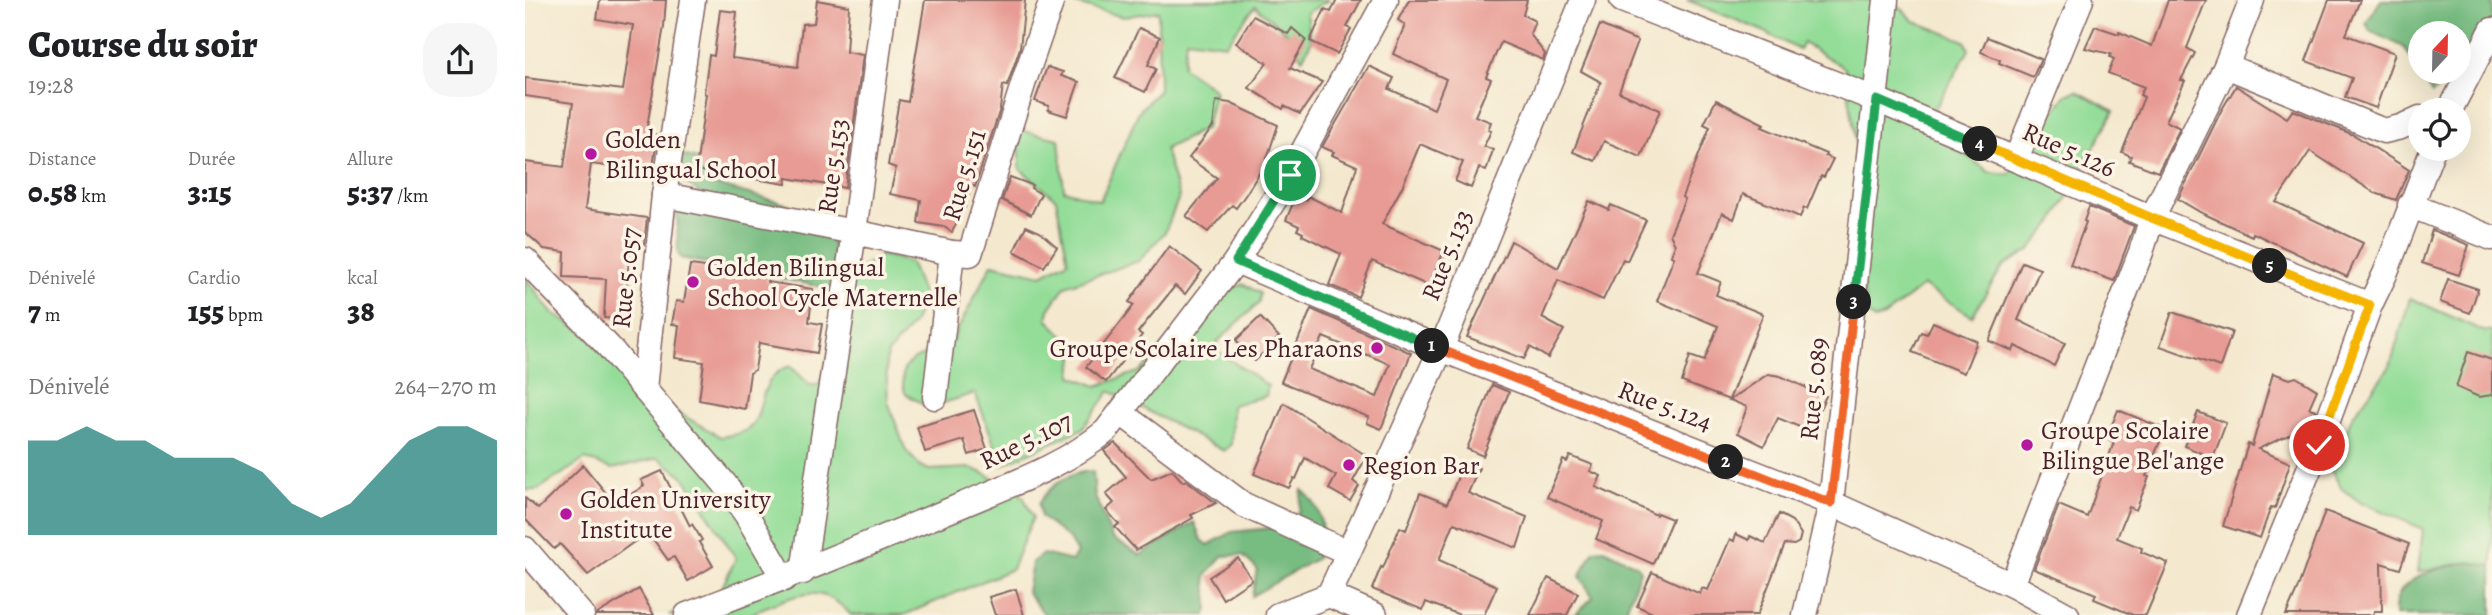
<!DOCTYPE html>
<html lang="fr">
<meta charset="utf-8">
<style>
body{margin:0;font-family:Alegreya,serif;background:#f6f6f6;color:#202124;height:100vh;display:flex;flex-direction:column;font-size:26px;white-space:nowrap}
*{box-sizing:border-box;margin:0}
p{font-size:23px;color:#757577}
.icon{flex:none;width:38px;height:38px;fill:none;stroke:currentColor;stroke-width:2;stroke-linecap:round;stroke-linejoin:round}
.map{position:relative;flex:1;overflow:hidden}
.panel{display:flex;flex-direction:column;background:#fff;width:525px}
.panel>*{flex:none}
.needle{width:46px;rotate:22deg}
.buttons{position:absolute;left:1883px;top:21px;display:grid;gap:14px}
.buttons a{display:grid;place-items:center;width:63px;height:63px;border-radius:50%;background:#fff;box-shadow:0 7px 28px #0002;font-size:35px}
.pin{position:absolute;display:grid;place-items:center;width:60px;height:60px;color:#fff;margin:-30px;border:4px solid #fff;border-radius:50%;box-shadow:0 2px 7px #0007}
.km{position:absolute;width:35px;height:35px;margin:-18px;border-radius:50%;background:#222;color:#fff;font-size:19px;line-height:35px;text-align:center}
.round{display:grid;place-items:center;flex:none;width:74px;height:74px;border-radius:28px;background:#f6f6f6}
.head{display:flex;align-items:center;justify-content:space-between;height:119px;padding:0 28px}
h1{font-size:38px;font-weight:800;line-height:52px}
.metrics{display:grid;grid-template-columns:repeat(3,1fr);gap:10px;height:119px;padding:7px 28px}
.metrics div{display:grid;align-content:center}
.metrics b{font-size:30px;font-weight:800}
.metrics small{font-size:19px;font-weight:400}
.metrics p{font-size:19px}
.chart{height:196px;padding:14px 28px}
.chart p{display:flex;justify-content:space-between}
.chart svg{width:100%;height:126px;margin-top:7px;fill:#0f766e;opacity:.7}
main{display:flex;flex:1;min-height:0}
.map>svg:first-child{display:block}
.green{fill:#94dd99;stroke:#6f7e62;stroke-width:2}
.forest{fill:#77bc81;stroke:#606e56;stroke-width:2;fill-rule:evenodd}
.building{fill:#e79b94;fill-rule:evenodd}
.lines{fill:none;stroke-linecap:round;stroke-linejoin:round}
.minor-casing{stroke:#866664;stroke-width:27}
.minor{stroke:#fff;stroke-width:24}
.split-1-casing{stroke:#fff;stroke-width:14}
.split-2-casing{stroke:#fff;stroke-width:14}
.split-3-casing{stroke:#fff;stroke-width:14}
.split-4-casing{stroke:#fff;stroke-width:14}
.split-5-casing{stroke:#fff;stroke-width:14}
.split-6-casing{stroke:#fff;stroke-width:14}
.split-1{stroke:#22a559;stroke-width:9}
.split-2{stroke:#f0652b;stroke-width:9}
.split-3{stroke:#f0652b;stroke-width:9}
.split-4{stroke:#22a559;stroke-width:9}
.split-5{stroke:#f5b400;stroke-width:9}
.split-6{stroke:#f5b400;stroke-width:9}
.poi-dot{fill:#b5179e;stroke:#fcf5e5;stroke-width:2.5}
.labels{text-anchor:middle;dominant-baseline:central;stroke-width:7;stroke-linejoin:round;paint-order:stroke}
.poi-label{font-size:26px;fill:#4a1f2b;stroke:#fcf5e5;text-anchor:start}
.street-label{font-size:26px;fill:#4a1f2b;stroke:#fcf5e5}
</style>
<main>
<section class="panel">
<div class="head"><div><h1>Course du soir</h1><p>19:28</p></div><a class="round"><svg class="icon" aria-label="share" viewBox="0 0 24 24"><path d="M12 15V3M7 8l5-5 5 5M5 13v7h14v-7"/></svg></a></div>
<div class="metrics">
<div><p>Distance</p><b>0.58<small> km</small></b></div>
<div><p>Durée</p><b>3:15</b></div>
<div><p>Allure</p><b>5:37<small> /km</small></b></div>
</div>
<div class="metrics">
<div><p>Dénivelé</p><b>7<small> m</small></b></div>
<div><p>Cardio</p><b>155<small> bpm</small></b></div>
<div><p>kcal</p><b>38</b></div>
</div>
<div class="chart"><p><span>Dénivelé</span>264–270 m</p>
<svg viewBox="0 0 160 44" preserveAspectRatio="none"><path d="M0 44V11L10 11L20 6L30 11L40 11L50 17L60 17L70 17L80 22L90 33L100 38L110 33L120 22L130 11L140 6L150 6L160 11V44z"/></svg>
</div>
</section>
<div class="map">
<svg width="1967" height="615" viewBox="0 0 1967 615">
<rect width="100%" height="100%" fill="#fcf5e5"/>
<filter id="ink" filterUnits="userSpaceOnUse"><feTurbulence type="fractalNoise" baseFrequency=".0143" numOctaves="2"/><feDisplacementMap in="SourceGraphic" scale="14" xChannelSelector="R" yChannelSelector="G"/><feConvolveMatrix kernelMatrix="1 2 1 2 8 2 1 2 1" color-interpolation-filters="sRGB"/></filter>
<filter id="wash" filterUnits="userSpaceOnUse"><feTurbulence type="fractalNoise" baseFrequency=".00686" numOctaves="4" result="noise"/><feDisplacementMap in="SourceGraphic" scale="28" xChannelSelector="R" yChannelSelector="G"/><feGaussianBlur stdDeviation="1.57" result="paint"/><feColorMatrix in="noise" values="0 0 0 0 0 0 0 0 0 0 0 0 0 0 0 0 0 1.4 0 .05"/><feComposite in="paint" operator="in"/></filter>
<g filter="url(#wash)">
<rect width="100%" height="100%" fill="#f4e9cf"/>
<g class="green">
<path d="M537,0h266l-21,13 4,29 -9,17 -14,-25 -33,-28 -29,38 -40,-5 -3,28 32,23 -9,38 -41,21 14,48 -14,35 -26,29 -74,25 -16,24 -2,9 28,28 -3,29 25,10 44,-15 58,-66 44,-21 17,9 -1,10 -42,39v9l51,35 -2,10 -34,9 -1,39 -7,7 -114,-60 -28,38 -80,36 -27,-72 -47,15 -23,-15c-11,-36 16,-36 43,-45l44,-84 50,11 26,-14 -12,-62 -36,-30 -1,-39 40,9 5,51 36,11 39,-90 20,-21 -1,-79 -35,6z"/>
<polygon points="1162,0 1368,0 1389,21 1440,41 1444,50 1407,114 1420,139 1464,172 1484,174 1541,95 1552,91 1589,111 1529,221 1504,251 1478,266 1447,316 1398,286 1359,316 1349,320 1342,313 1335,269 1342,220 1320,68 1278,43 1274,50 1238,31"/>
<path d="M356,255l29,7 14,36 -11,26 -25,29 -2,9 2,40 18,49 14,15 9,4 42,-2 10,4 36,19 7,7 9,19 -21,52 -108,46h-53c-24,-27 -44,-25 -75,-12 -9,3 -18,6 -25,12h-82l50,-21 17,-36 -48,-75 -6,-8 -24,-17 -46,11 -27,-10 -48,31h-12v-213l26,35 34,21 48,54 88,50c8,-2 20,-3 27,-8 19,-13 6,-51 42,-63l21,20 10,-3 28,-107z"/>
<polygon points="1885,298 1958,331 1967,332 1967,566 1942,562 1893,572 1898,529 1834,501 1817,489 1807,472 1808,463 1827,417 1865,366"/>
</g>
<g class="forest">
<path d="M1856,0h111v20l-30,51 -30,23 -28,-47 -34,-16 -4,-8zM1895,33h39v39h-39z"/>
<polygon points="154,154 176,160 187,184 305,216 312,290 156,258 153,254 152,208 174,192 150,177"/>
<path d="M568,471l2,25 17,42 28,17 54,-33 7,17 7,6 24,-13 48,-5 19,-16 3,-21c22,18 23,43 15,68l-65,38 5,-27 -15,-14 -20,1 -16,20 2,33 -2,6h-161l-18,-23 5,-30 11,-8 29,7 5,-8 -8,-14 -28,-22 -2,-14c13,-20 30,-31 54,-32z"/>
<polygon points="1079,549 1113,566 1115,571 1101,610 1101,615 1050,615 1068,597 1055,576 1069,550"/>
<path d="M1942,562l25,4v49h-97c-3,-40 44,-46 72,-53z"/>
</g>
<g id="blocks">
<g class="building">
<polygon points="75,0 141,0 139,26 121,133 133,135 127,172 66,164 60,209 122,218 119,244 105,242 102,286 98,286 96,319 79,318 81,279 39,277 40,252 19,249 0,232 0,162 39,167 48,103 0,96 0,78 98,90 108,25 72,19"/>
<polygon points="292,0 324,6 321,52 338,55 320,188 262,178 261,184 171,170 181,94 179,93 184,55 189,56 195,10 212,12 207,58 273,67 277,24 289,23"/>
<polygon points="400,0 500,0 495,48 482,86 478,85 475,109 450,187 447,185 440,207 427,232 419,227 393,223 396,200 365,194 371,168 363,165 374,100 383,102"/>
<polygon points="812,0 836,0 822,27 826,29 812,54 785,41 800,9 806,12"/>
<polygon points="884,0 1002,0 998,15 1010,21 1005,34 1020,54 1018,60 976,42 961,77 966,79 950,116 966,122 963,130 966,131 959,146 968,150 961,171 954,168 946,188 930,181 938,162 895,144 878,185 857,224 919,251 904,286 847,261 833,297 804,285 816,254 777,235 778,233 772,230 774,226 761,220 769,201 772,203 775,197 781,200 783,196 817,213 832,166 807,155 809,152 797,147 844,66 869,78 864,89 909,109 921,79 868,54 880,25 873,20"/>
<polygon points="1643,0 1681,0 1662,48 1670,53 1656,80 1660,81 1641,121 1655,128 1633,172 1604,161 1606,156 1597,152 1619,97 1615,95 1619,87 1583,73 1589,59 1585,57 1586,54 1560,48 1570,26 1594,34 1594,32 1627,46"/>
<polygon points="1804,0 1835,0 1821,35 1870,53 1851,108 1820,97 1827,78 1781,61"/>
<polygon points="728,16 763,34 767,28 781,40 765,68 797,82 775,114 759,106 758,109 724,88 742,63 711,43"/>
<polygon points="1075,25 1113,41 1094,92 1135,110 1116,157 1079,141 1070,161 1048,152 1076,82 1056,71"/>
<polygon points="614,28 635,37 623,65 631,69 620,92 590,78"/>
<polygon points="1462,37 1516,59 1508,77 1474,63 1475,60 1456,52"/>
<polygon points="522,67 538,72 536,76 554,82 542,116 523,110 524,106 510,101"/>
<polygon points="1711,86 1762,118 1768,110 1829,135 1884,170 1871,200 1850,193 1785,151 1751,202 1838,243 1822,277 1728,233 1727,236 1675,212 1653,199 1696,111"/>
<polygon points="1191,100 1239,124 1237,127 1301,154 1300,156 1308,159 1299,177 1296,176 1282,209 1279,208 1275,217 1218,194 1209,219 1197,213 1173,273 1196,282 1191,295 1238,314 1204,400 1157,382 1165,356 1179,361 1193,326 1132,301 1149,257 1146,256 1150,245 1145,234 1160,199 1157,197 1185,127 1179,124"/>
<polygon points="691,101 705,103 753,125 740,164 721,194 711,208 707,205 683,232 661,216 692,178 664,158 688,126"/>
<polygon points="485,177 507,185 506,188 516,194 506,215 477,200"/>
<polygon points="1064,201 1084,210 1086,205 1121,220 1102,261 1098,259 1078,300 1033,280 1017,318 1039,330 1023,358 1005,347 999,359 942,337 986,241 1033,268"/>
<polygon points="1564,207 1609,226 1589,281 1545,265 1561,222 1559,221"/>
<polygon points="501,226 515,232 532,247 519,267 489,251"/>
<polygon points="1907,230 1944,245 1934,275 1897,263"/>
<polygon points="644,246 677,271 660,294 650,286 613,332 617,335 581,382 561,367 609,305 604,302"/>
<polygon points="1497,262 1515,269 1493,320 1540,343 1529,366 1490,346 1488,351 1464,341"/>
<polygon points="165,265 243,275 242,282 288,289 284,322 297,324 292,353 234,343 230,370 225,373 220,409 174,400 179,362 150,358 154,325 147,324 151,301 159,302"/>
<polygon points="1923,279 1953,289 1945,313 1915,302"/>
<path d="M786,309l100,44 -30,76 -14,-6 2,-6 -88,-35zM798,337l67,27 -13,33 -68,-28z"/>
<polygon points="1647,312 1707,332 1695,367 1635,346"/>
<polygon points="735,317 754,337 730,361 711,340"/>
<polygon points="1408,322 1452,341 1439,373 1387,352 1396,332 1402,334"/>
<polygon points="1943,352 1967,360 1967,395 1954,397 1931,387"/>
<polygon points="1748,373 1765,379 1771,377 1792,390 1784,408 1791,410 1783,426 1733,449 1765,463 1750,508 1746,507 1735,538 1698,526 1723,444 1727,446"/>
<polygon points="1243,374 1255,376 1301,396 1284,431 1253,418 1239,446 1213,433 1222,407 1205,400"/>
<polygon points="967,385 984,392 958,456 942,449"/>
<polygon points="759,403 842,456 828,481 834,486 825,501 804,489 811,476 780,458 771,479 769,478 764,488 729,474"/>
<polygon points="449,410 462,449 444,455 439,440 400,452 392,427"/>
<polygon points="1593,410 1640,429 1621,476 1624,477 1611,510 1604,507 1592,538 1617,548 1616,552 1643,563 1621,615 1608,615 1569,599 1571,594 1509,569 1534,505 1562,517 1589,442 1581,439"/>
<polygon points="1673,412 1701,423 1688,458 1659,446"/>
<polygon points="590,443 626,479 647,470 658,482 661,480 691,503 666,515 668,518 611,550 590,527 594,524 581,510 589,503 581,494 601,477 579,451"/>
<polygon points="1045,456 1068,465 1065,471 1076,476 1071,487 1131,515 1132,513 1147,519 1128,564 1071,539 1078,521 1022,497 1038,460 1042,462"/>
<polygon points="939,462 954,468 943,493 1002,517 992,548 929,523 914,560 972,586 959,615 935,615 901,602 898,610 847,589 856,567 858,568 875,527 881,530 895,493 922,504"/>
<polygon points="58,465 90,504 119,486 116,480 137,471 165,526 167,524 177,540 174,542 188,566 163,581 149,557 143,560 123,532 63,575 35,544 29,549 0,519 0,498 13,509"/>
<polygon points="1800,511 1884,544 1875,569 1856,563 1857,611 1849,611 1848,615 1761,615 1772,590"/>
<polygon points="1254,514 1267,521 1276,534 1274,542 1269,545 1260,544 1232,615 1132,615 1112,606 1127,572 1175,594 1177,588 1183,590 1205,539 1209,541 1211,534 1224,540 1225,536 1240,543"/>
<polygon points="713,558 727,580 698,599 684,577"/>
<polygon points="1023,578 1053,593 1042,615 1005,615"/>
<polygon points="114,589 129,615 71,615 72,614"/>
<polygon points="491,589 499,615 470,615 464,597"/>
</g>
</g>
</g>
<g filter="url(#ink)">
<use href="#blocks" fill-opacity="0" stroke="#866664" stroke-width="2"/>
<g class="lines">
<defs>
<g id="minor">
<polyline points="1097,0 1352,100 1627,218 1845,305"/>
<polyline points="1701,66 1859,131 1876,127 1895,118"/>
<polyline points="1925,110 1967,30"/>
<polyline points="1491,159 1556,0"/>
<polyline points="139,195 329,232 360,0"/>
<polyline points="1885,205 1967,238"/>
<polyline points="0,260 84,347 119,389 139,195 168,0"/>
<polyline points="711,261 916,349 1306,503 1487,585 1542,615"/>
<polyline points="119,389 199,483 221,514 259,579"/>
<polyline points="410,397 427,253"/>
<polyline points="596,413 719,505 822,552"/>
<polyline points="0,549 57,615"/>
<polyline points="278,572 329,232 427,253 445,254 500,78 527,0"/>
<polyline points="1487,585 1616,252 1627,218 1701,66 1727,0"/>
<polyline points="804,595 850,615"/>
<path d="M162,615c90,-34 179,-70 268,-107 51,-22 108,-41 151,-77l130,-170 54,-86 96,-175"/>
<polyline points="753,615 804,595 916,349 1058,0"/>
<polyline points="1280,615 1306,503 1361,0"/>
<polyline points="1724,615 1794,445 1845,305 1860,274 1908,149"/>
</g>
</defs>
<use href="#minor" class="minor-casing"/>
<use href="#minor" class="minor"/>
</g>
</g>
<g class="lines" filter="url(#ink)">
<defs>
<polyline id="split-1" points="765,175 711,261 907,346"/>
<polyline id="split-2" points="907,346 1201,462"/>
<polyline id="split-3" points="1201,462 1306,503 1329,302"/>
<polyline id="split-4" points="1329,302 1352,100 1455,144"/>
<polyline id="split-5" points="1455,144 1627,218 1745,266"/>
<polyline id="split-6" points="1745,266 1845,305 1794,445"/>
</defs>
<use href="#split-1" class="split-1-casing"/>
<use href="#split-2" class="split-2-casing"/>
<use href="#split-3" class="split-3-casing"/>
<use href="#split-4" class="split-4-casing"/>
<use href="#split-5" class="split-5-casing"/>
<use href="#split-6" class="split-6-casing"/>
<use href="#split-1" class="split-1"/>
<use href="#split-2" class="split-2"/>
<use href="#split-3" class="split-3"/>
<use href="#split-4" class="split-4"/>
<use href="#split-5" class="split-5"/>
<use href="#split-6" class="split-6"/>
</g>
<g class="poi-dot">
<circle cx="66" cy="154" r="7"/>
<circle cx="168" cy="282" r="7"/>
<circle cx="852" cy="348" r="7"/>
<circle cx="1502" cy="445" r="7"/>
<circle cx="824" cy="465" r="7"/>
<circle cx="41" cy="514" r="7"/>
</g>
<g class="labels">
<g class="poi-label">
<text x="80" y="139">Golden<tspan x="80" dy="30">Bilingual School</tspan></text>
<text x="182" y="267">Golden Bilingual<tspan x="182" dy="30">School Cycle Maternelle</tspan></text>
<text x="838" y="348" text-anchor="end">Groupe Scolaire Les Pharaons</text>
<text x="1516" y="430">Groupe Scolaire<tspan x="1516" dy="30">Bilingue Bel'ange</tspan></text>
<text x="838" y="465">Region Bar</text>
<text x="55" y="499">Golden University<tspan x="55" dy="30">Institute</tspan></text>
</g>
<g class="street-label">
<text transform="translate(1544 150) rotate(24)">Rue 5.126</text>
<text transform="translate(308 166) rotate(-82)">Rue 5.153</text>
<text transform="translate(439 175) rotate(-73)">Rue 5.151</text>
<text transform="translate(922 255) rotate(-68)">Rue 5.133</text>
<text transform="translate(101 278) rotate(-84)">Rue 5.057</text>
<text transform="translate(1289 389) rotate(-84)">Rue 5.089</text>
<text transform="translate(1140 406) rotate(21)">Rue 5.124</text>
<text transform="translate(501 441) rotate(-26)">Rue 5.107</text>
</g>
</g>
</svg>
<div class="buttons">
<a><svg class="needle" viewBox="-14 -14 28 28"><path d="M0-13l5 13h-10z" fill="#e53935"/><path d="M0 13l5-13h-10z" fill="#757577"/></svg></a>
<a><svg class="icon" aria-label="locate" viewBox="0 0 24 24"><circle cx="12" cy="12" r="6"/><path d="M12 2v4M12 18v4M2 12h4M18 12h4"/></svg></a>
</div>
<div class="pin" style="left:765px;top:175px;background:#1e9e55"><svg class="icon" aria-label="arrive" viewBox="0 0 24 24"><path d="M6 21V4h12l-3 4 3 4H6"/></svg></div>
<div class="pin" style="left:1794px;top:445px;background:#d93025"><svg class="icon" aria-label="check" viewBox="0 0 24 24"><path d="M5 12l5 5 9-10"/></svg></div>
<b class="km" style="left:907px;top:346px">1</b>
<b class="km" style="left:1201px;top:462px">2</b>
<b class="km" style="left:1329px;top:302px">3</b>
<b class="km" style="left:1455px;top:144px">4</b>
<b class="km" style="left:1745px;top:266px">5</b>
</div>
</main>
